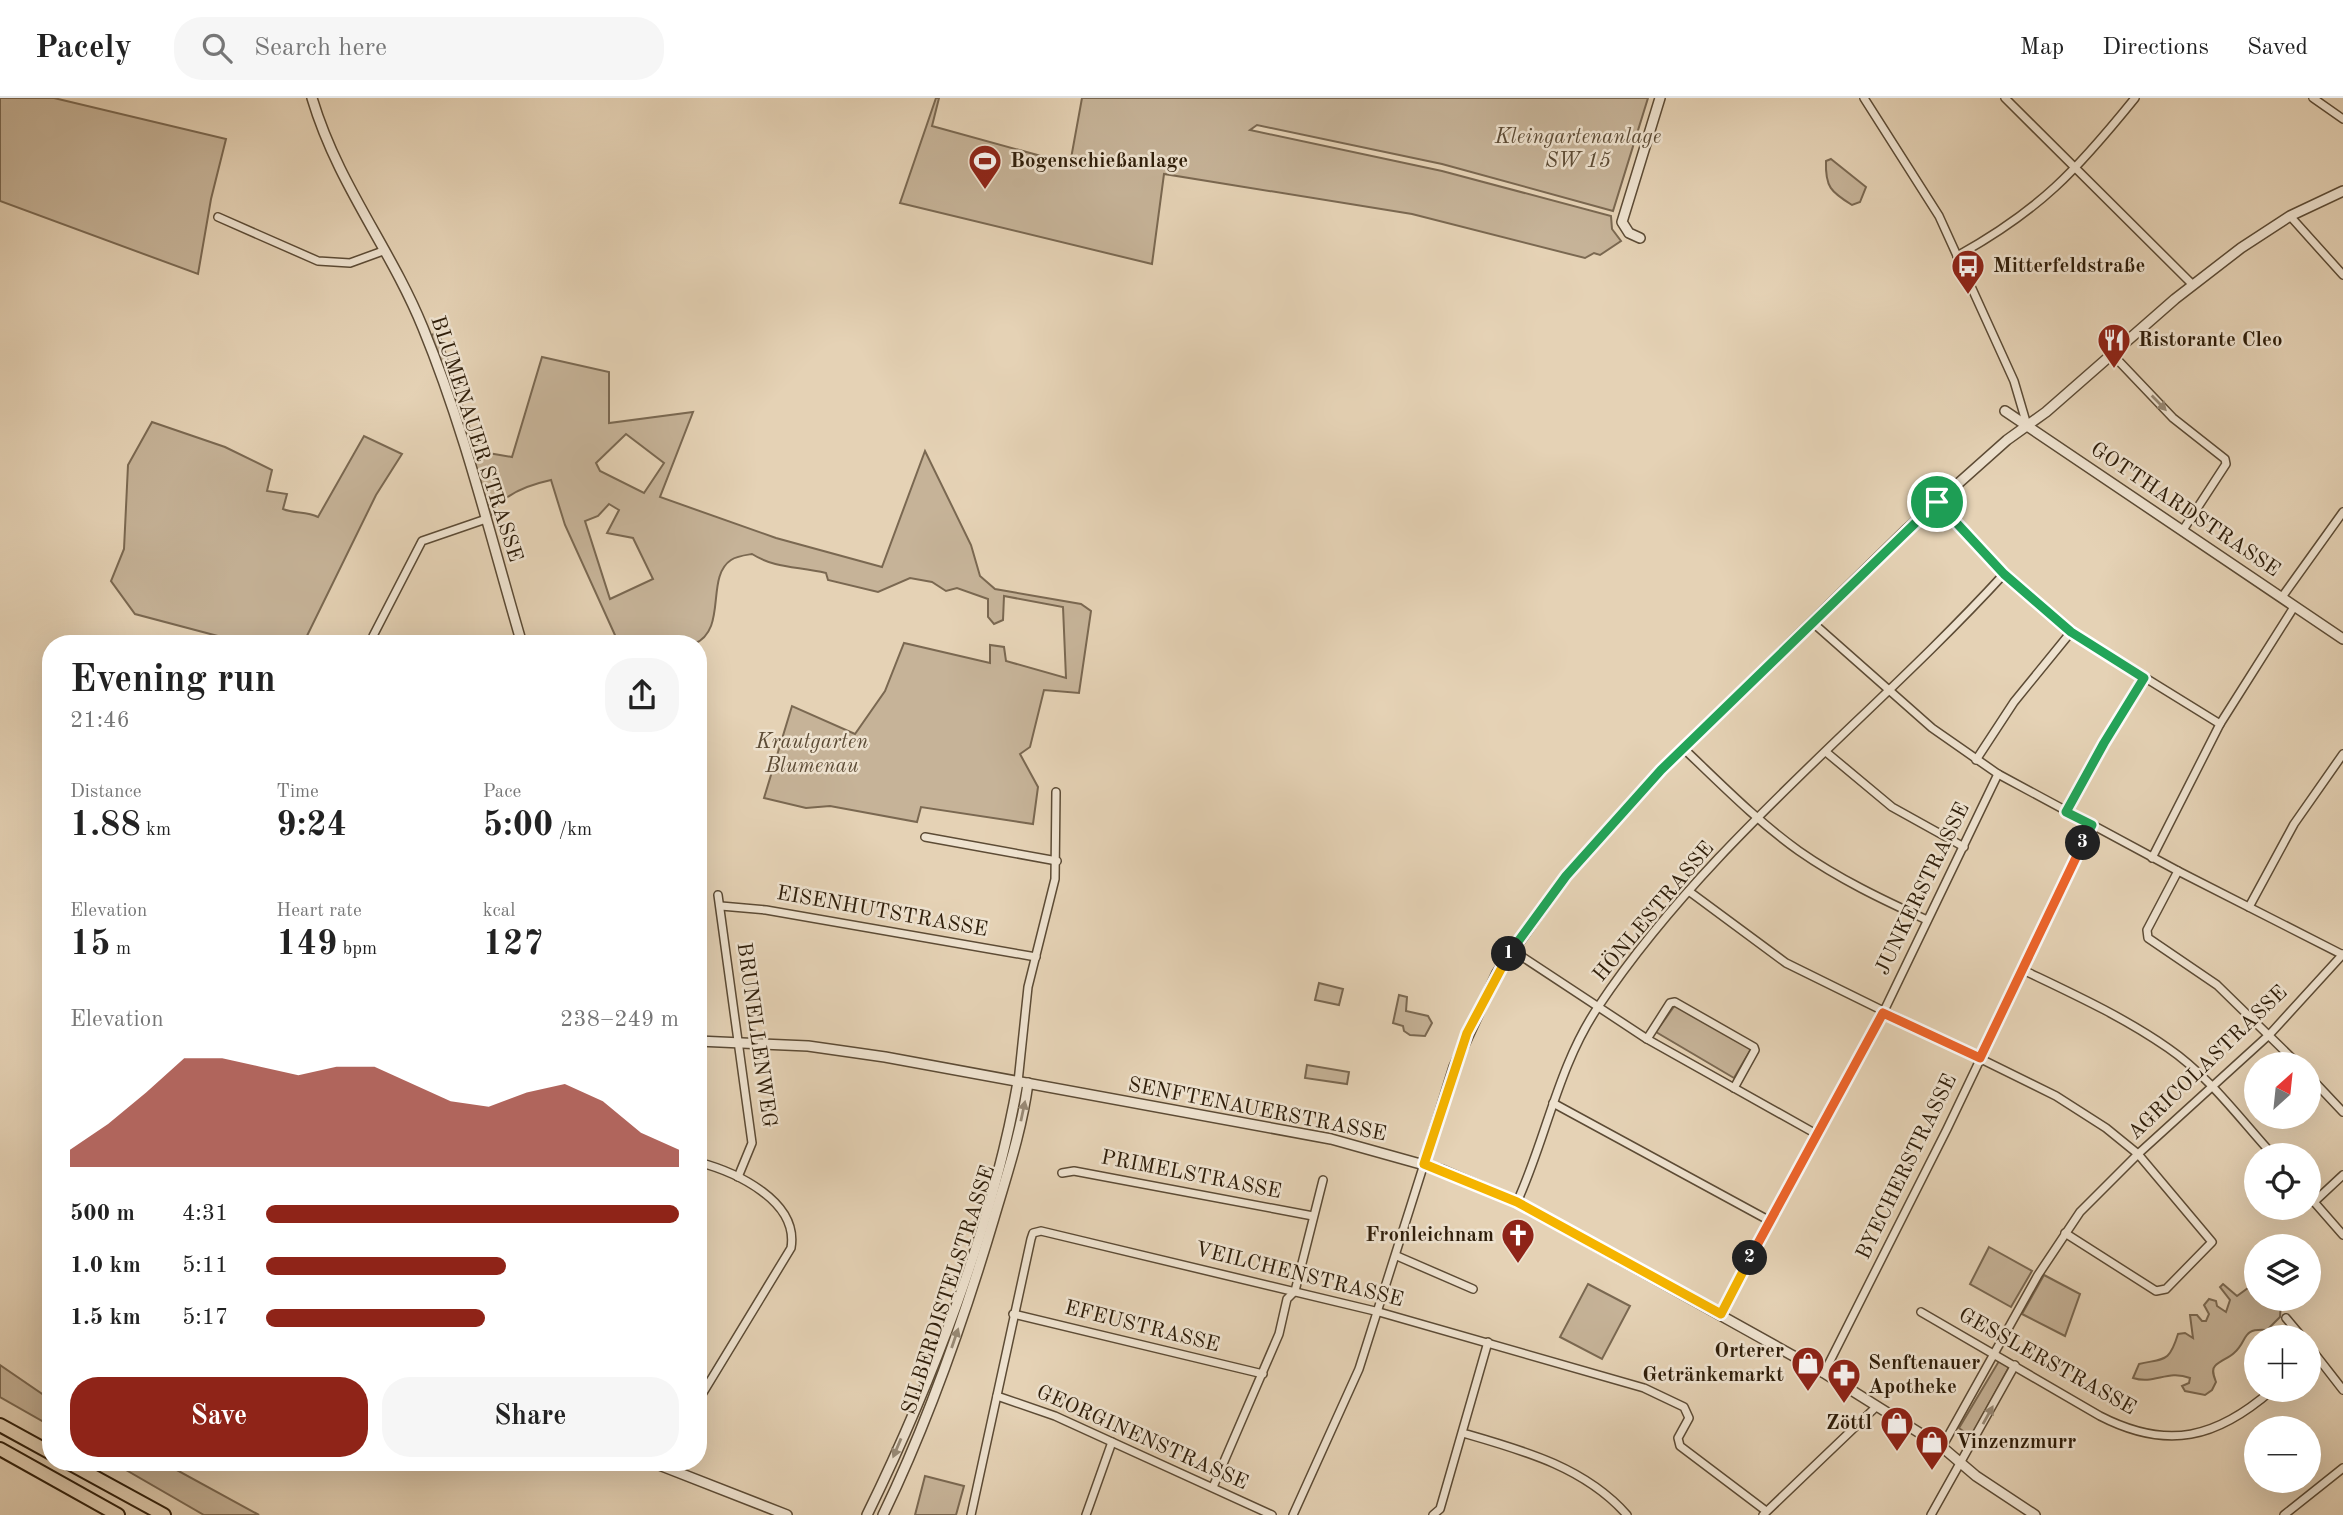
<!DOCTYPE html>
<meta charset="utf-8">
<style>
body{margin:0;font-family:"Old Standard TT",serif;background:#f6f6f6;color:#222;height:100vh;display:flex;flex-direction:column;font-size:26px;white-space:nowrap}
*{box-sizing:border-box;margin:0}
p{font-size:23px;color:#767676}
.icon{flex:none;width:38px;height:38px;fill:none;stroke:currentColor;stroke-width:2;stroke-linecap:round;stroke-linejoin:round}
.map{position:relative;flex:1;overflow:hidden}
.details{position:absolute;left:42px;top:537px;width:665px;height:836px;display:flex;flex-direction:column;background:#fff;border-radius:28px;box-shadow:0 7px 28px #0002}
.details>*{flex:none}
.needle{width:46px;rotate:27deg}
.fabs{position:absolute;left:2244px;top:954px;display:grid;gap:14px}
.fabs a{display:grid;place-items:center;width:77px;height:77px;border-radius:50%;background:#fff;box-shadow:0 7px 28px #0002;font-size:35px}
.pin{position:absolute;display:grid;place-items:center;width:60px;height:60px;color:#fff;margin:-30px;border:4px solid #fff;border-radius:50%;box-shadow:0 2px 7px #0007}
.km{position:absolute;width:35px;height:35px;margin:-18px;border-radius:50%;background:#222;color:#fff;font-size:19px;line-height:35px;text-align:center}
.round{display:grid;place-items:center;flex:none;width:74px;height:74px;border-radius:28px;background:#f6f6f6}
.head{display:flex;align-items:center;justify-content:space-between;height:119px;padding:0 28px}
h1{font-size:38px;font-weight:700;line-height:52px}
.figures{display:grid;grid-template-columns:repeat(3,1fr);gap:10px;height:119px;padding:7px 28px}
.figures div{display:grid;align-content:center}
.figures b{font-size:35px;font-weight:700}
.figures small{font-size:19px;font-weight:400}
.figures p{font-size:19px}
.chart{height:196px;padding:14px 28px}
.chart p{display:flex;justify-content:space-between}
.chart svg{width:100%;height:126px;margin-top:7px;fill:#8f2418;opacity:.7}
.cta{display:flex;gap:14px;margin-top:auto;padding:14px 28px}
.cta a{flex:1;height:80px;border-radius:28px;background:#8f2418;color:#fff;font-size:28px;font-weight:700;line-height:80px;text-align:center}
.cta a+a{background:#f6f6f6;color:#222}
ul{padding:0 28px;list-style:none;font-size:23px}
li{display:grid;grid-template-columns:112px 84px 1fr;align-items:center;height:52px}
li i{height:18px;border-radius:9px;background:#8f2418}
header{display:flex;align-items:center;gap:42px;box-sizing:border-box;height:98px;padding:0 35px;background:#fff;border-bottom:2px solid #e0e0e0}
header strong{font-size:33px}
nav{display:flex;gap:38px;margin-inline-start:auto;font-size:24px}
.search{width:490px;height:63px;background:#f6f6f6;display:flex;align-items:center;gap:18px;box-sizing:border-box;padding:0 24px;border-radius:28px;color:#767676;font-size:26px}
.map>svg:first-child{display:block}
.green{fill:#c6b398;stroke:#7a6851;stroke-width:2;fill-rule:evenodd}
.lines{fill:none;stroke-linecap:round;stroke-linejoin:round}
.minor-casing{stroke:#5c4b35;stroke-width:10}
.tertiary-casing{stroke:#5c4b35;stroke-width:12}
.motorway-casing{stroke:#2f1e0a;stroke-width:16}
.minor{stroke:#eee2cf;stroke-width:7}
.tertiary{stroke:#eee2cf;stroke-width:9}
.motorway{stroke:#e5d2b5;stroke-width:12}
.oneway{fill:#988a76}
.split-1-casing{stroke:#fff;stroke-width:14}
.split-2-casing{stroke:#fff;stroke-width:14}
.split-3-casing{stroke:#fff;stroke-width:14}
.split-4-casing{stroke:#fff;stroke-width:14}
.split-1{stroke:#22a559;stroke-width:9}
.split-2{stroke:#f5b400;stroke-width:9}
.split-3{stroke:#f0652b;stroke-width:9}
.split-4{stroke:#22a559;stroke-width:9}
.labels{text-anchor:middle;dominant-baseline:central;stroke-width:5;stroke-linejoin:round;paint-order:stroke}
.park-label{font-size:21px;font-style:italic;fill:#5c4b35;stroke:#eee2cf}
.poi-label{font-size:21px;font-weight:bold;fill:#2f1e0a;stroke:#eee2cf;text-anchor:start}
.street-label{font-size:21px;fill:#2f1e0a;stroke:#eee2cf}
</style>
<header>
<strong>Pacely</strong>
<div class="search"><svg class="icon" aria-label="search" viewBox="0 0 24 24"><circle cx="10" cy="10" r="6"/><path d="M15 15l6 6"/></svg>Search here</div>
<nav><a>Map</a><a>Directions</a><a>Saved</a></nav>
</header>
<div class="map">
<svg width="2343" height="1417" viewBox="0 0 2343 1417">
<rect width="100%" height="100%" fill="#e5d2b5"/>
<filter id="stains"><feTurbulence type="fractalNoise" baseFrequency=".00286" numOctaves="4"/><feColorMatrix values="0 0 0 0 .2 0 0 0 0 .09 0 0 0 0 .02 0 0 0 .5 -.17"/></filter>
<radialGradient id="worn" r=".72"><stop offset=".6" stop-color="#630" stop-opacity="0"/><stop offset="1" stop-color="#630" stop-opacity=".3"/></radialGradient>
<g class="green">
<polygon points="0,0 54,0 226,41 211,101 198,176 0,103"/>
<polygon points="936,0 939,0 932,28 1070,66 1082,0 1648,0 1613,113 1442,66 1257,27 1250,32 1442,73 1611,118 1612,131 1621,143 1600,157 1594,155 1585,160 1412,116 1164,76 1152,166 900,105"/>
<path d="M1831,61l35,28 -6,15 -8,3c-21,-13 -27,-18 -26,-44z"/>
<path d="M438,232l39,121 35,6 30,-100 67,15v51l84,-11 -33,85 116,41 106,29 43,-116 46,94 9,31 15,13 86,15 10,7 -12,82 -35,-3 -14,57 -10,7 18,33 -5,37 -112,-17 -4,15 -87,-16 -24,2 -42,-10 28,-92 63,28 30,-43 19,-48 86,20v-18l14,2 2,14 60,17 -3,-71 -59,-11 -1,24 -9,4 -6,-7v-18l-31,-11 -11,3 -14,-9 -22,-4 -32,14 -50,-12 -2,-7c-28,-7 -50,-4 -74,-19 -6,1 -15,2 -21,6 -26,17 -3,70 -37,84 -9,4 -61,0 -75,0l-54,-119 -14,-45c-23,5 -50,14 -60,36l-60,-180zM626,336l38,29 -20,30 -44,-22 -4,-8zM609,406l10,6 -12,23 26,5 20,41 -43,20 -25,-78 13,-5z"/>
<path d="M152,324l73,25 47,23 -5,21 20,3 -4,15c12,5 23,2 35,8l46,-81 38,18 -26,41 -73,149h-55l-113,-30 -24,-33 13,-32 4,-84z"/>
<polygon points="1319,885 1343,891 1339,907 1315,902"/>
<polygon points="1399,897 1407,899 1406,913 1428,918 1432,925 1425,938 1410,937 1404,933 1403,928 1393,925"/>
<polygon points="1675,907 1751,951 1734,980 1656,934"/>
<polygon points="1307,967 1349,974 1347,986 1305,980"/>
<polygon points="1989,1149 2032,1173 2011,1209 1970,1186"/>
<polygon points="2044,1177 2080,1196 2065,1238 2022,1216"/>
<polygon points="1588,1186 1630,1208 1602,1261 1560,1239"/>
<path d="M2223,1186l14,12 11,-8 8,5v5l30,1 -5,3 -1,15 -13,13c-27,-2 -18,10 -33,23 -5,5 -15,8 -19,13 -4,4 -1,11 1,16l-4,8 -7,5 -20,-4 -3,-5 7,-3 1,-5c-23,-9 -35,7 -57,0l6,-14c26,-6 30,-1 39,-30l7,-1 8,5 -3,-23h7l5,6h4l3,-7 -5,-9 5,-6 7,2 1,5 9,6 4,-12 -10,-13z"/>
<polygon points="1999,1263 2009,1269 1971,1339 1959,1330"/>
<polygon points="0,1267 51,1302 51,1328 0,1299"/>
<polygon points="114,1365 164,1365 259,1417 204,1417"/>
<polygon points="925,1378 964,1388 956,1417 915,1417"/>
</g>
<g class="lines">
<defs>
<g id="minor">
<polyline points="1864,0 1939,118 2014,283 2027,327"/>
<polyline points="2005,0 2193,187"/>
<polyline points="2313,0 2343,21"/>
<polyline points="2290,118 2343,177"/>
<polyline points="218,119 318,163 350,165 383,153"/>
<path d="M1957,158c83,-46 119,-85 178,-158"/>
<polyline points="2112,256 2173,320 2225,361 2226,366 2183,432"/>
<polyline points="1937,404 2004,476 2071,534 2220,626"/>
<polyline points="2282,499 2343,414"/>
<polyline points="1812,524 1932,630 1998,676 2178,773 2343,857"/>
<polyline points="374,546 373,538 422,443 486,421"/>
<path d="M1683,650c38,36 74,73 116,103 40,28 84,49 128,69"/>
<polyline points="1826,654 1892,709 1964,749"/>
<polyline points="1976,662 2014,604 2071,534"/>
<polyline points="2066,714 2104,645 2144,580"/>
<polyline points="925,739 1057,763"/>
<polyline points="2152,760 2220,626 2294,509"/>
<polyline points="2178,773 2147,832 2148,840 2217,887 2298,966"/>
<polyline points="1690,794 1786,865 2056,998 2106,1030 2138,1056 2212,1144 2166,1191 2156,1193 2065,1135"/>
<polyline points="718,797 752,1045 738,1079"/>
<polyline points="721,808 766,812 1036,859"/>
<polyline points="2249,809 2294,726 2343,656"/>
<polyline points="1512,852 1647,941 1818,1037"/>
<path d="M2021,871c50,24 101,47 147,79 41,28 72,71 105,107"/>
<polyline points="1647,941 1670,905 1675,904 1754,949 1755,952 1734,990"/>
<polyline points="2308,977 2343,1014"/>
<polyline points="1018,984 1028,889 1055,781 1056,694"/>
<polyline points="1553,1005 1770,1123"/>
<path d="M698,1064c38,10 101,39 93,86l-93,153"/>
<polyline points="1062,1075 1074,1073 1313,1118"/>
<polyline points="2308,1097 2343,1137"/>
<path d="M1517,1104c29,-63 41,-136 81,-195 110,-165 273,-288 406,-433"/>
<polyline points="2314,1104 2343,1077"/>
<polyline points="1397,1158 1473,1191"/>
<path d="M1921,1214l179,104c68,35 117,22 172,-26"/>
<polyline points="1013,1216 1263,1276"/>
<polyline points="1721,1216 1883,915 1998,676"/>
<polyline points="2286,1220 2302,1239"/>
<polyline points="2308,1247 2343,1292"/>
<polyline points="1824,1275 1947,1031 2092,727"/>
<polyline points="997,1298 1055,1318 1272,1417"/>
<path d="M1463,1335c59,17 122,34 164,82"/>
<polyline points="1942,1349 2038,1177 2080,1114 2138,1056 2270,936 2343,856"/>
<polyline points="1213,1389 1279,1236 1287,1201 1295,1193 1323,1082"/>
<polyline points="971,1417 1031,1141 1033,1135 1041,1133 1379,1214 1644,1290 1684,1309 1689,1320 1678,1340 1680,1348 1766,1413"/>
<polyline points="1086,1417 1112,1344"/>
<polyline points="1293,1417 1359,1271 1424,1066"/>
<polyline points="1433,1417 1440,1411 1488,1244"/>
<polyline points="1763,1417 1876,1309"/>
<polyline points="1931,1417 2015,1267"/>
<polyline points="2284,1417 2343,1370"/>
</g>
<g id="tertiary">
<path d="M312,0c26,87 78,149 111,230 42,102 68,211 99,316"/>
<polyline points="1640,140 1629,135 1622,124 1660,0"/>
<polyline points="2005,313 2343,541"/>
<polyline points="698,943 808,948 885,959 1331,1041 1442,1072 1517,1104 1824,1275 1942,1349 1976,1378 2035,1417"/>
<polyline points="1424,1066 1454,969 1497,875 1566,778 1661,672 1906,432 2007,342 2046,314 2175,201 2241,150 2290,118 2343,93"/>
<polyline points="654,1365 787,1417"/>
<path d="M867,1417c64,-131 126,-290 151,-433"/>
<path d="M883,1417c46,-95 81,-196 111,-297 13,-44 28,-89 34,-135"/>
</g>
<g id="motorway">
<polyline points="0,1327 51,1355"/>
<polyline points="0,1351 118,1417"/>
<polyline points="69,1365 164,1417"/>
</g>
</defs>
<use href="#minor" class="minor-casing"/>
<use href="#tertiary" class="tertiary-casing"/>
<use href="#motorway" class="motorway-casing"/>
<use href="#minor" class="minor"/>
<use href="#tertiary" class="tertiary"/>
<use href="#motorway" class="motorway"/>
</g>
<defs><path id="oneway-solid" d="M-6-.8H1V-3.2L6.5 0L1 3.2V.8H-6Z" transform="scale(1.75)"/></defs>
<g class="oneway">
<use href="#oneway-solid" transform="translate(2159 305) rotate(46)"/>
<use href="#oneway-solid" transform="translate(1023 1013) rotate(-78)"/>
<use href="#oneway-solid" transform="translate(955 1240) rotate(-71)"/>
<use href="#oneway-solid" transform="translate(1988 1317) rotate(-61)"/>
<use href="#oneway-solid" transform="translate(897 1350) rotate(113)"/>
</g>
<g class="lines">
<defs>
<polyline id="split-1" points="1509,856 1566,778 1661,672 1937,404"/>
<polyline id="split-2" points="1509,856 1467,935 1424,1066 1517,1104 1721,1216 1750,1160"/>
<polyline id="split-3" points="1750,1160 1883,915 1980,960 2083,745"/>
<polyline id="split-4" points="1937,404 2004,476 2071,534 2144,580 2104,645 2066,714 2092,727 2083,745"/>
</defs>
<use href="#split-1" class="split-1-casing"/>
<use href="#split-2" class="split-2-casing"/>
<use href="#split-3" class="split-3-casing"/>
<use href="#split-4" class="split-4-casing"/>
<use href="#split-1" class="split-1"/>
<use href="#split-2" class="split-2"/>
<use href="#split-3" class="split-3"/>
<use href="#split-4" class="split-4"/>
</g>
<defs>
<symbol id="stadium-pin" viewBox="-11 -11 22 30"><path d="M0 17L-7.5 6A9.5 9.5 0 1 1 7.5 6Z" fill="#8f2418" stroke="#eee2cf"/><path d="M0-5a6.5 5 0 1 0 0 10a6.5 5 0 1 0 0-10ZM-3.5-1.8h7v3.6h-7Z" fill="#fff"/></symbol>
<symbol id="bus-pin" viewBox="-11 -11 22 30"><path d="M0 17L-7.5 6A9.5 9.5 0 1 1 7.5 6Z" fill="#8f2418" stroke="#eee2cf"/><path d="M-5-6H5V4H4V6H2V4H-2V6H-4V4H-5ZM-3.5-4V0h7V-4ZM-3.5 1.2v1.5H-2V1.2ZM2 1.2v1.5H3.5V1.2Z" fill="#fff"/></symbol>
<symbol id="restaurant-pin" viewBox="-11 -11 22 30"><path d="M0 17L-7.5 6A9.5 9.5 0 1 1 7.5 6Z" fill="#8f2418" stroke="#eee2cf"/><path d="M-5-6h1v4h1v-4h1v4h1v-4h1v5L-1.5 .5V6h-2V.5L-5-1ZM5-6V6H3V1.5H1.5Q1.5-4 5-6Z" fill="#fff"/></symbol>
<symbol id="church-pin" viewBox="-11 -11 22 30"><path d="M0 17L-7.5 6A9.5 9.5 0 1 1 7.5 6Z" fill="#8f2418" stroke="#eee2cf"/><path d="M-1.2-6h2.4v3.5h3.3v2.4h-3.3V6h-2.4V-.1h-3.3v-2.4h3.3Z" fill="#fff"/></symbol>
<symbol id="shop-pin" viewBox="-11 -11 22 30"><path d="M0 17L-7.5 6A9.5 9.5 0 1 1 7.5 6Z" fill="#8f2418" stroke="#eee2cf"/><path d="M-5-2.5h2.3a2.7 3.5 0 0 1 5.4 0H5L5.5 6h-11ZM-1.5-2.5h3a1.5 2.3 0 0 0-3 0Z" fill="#fff"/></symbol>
<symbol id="pharmacy-pin" viewBox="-11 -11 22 30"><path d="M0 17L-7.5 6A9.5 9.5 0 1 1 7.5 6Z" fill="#8f2418" stroke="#eee2cf"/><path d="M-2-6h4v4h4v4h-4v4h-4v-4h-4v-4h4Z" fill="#fff"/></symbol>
</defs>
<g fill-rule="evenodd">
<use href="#stadium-pin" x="966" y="44" width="38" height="52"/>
<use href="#bus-pin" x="1949" y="149" width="38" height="52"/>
<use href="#restaurant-pin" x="2095" y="223" width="38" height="52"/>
<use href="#church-pin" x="1499" y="1118" width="38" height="52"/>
<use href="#shop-pin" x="1789" y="1246" width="38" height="52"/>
<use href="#pharmacy-pin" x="1825" y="1258" width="38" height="52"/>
<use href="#shop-pin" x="1878" y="1306" width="38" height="52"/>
<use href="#shop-pin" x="1913" y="1325" width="38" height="52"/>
</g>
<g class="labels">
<g class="park-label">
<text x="1578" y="39">Kleingartenanlage<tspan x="1578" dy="24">SW 15</tspan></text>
<text x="812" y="644">Krautgarten<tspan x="812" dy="24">Blumenau</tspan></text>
</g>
<g class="poi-label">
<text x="1010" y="63">Bogenschießanlage</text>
<text x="1993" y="168">Mitterfeldstraße</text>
<text x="2138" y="242">Ristorante Cleo</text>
<text x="1494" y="1137" text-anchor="end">Fronleichnam</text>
<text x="1784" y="1253" text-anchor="end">Orterer<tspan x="1784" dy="24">Getränkemarkt</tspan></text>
<text x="1868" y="1265">Senftenauer<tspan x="1868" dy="24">Apotheke</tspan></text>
<text x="1872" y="1325" text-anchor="end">Zöttl</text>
<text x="1956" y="1344">Vinzenzmurr</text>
</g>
<g class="street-label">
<text transform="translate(476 341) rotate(72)">BLUMENAUER STRASSE</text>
<text transform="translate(2185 412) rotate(34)">GOTTHARDSTRASSE</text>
<text transform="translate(1923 791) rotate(-64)">JUNKERSTRASSE</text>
<text transform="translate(882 814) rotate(10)">EISENHUTSTRASSE</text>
<text transform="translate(1654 814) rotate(-50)">HÖNLESTRASSE</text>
<text transform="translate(756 937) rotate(82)">BRUNELLENWEG</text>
<text transform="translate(2208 965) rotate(-44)">AGRICOLASTRASSE</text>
<text transform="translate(1257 1012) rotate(11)">SENFTENAUERSTRASSE</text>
<text transform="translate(1907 1069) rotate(-64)">BYECHERSTRASSE</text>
<text transform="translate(1191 1077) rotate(11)">PRIMELSTRASSE</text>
<text transform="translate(1299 1177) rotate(14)">VEILCHENSTRASSE</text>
<text transform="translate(949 1192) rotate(-72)">SILBERDISTELSTRASSE</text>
<text transform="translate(1142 1229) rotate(14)">EFEUSTRASSE</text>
<text transform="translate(2047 1264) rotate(29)">GESSLERSTRASSE</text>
<text transform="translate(1142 1340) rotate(24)">GEORGINENSTRASSE</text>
</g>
</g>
<rect width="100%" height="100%" filter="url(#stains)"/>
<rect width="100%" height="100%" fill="url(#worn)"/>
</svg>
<div class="fabs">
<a><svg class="needle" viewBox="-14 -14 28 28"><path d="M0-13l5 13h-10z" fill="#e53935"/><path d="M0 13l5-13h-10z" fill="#767676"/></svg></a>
<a><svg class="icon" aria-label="locate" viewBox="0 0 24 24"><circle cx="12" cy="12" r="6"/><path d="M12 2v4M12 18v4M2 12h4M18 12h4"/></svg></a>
<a><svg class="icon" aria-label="layers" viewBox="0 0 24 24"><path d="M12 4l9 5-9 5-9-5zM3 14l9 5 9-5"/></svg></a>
<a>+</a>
<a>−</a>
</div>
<div class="pin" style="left:1937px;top:404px;background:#1e9e55"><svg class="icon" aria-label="arrive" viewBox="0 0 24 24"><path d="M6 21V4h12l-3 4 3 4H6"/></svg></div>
<b class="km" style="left:1509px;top:856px">1</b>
<b class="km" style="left:1750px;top:1160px">2</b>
<b class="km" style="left:2083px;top:745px">3</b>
<section class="details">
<div class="head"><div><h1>Evening run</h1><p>21:46</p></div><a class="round"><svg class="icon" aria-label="share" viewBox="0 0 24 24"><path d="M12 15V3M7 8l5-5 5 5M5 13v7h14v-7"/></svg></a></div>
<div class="figures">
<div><p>Distance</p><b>1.88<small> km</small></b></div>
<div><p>Time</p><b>9:24</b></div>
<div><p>Pace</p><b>5:00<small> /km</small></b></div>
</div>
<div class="figures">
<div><p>Elevation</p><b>15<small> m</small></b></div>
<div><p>Heart rate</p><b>149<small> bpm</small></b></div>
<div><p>kcal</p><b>127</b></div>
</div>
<div class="chart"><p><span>Elevation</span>238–249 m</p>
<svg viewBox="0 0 160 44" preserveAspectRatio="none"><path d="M0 44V38L10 29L20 18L30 6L40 6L50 9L60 12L70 9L80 9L90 15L100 21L110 23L120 18L130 15L140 21L150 32L160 38V44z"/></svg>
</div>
<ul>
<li><b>500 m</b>4:31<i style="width:100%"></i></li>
<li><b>1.0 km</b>5:11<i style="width:58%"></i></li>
<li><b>1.5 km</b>5:17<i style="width:53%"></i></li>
</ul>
<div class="cta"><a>Save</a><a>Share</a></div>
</section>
</div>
